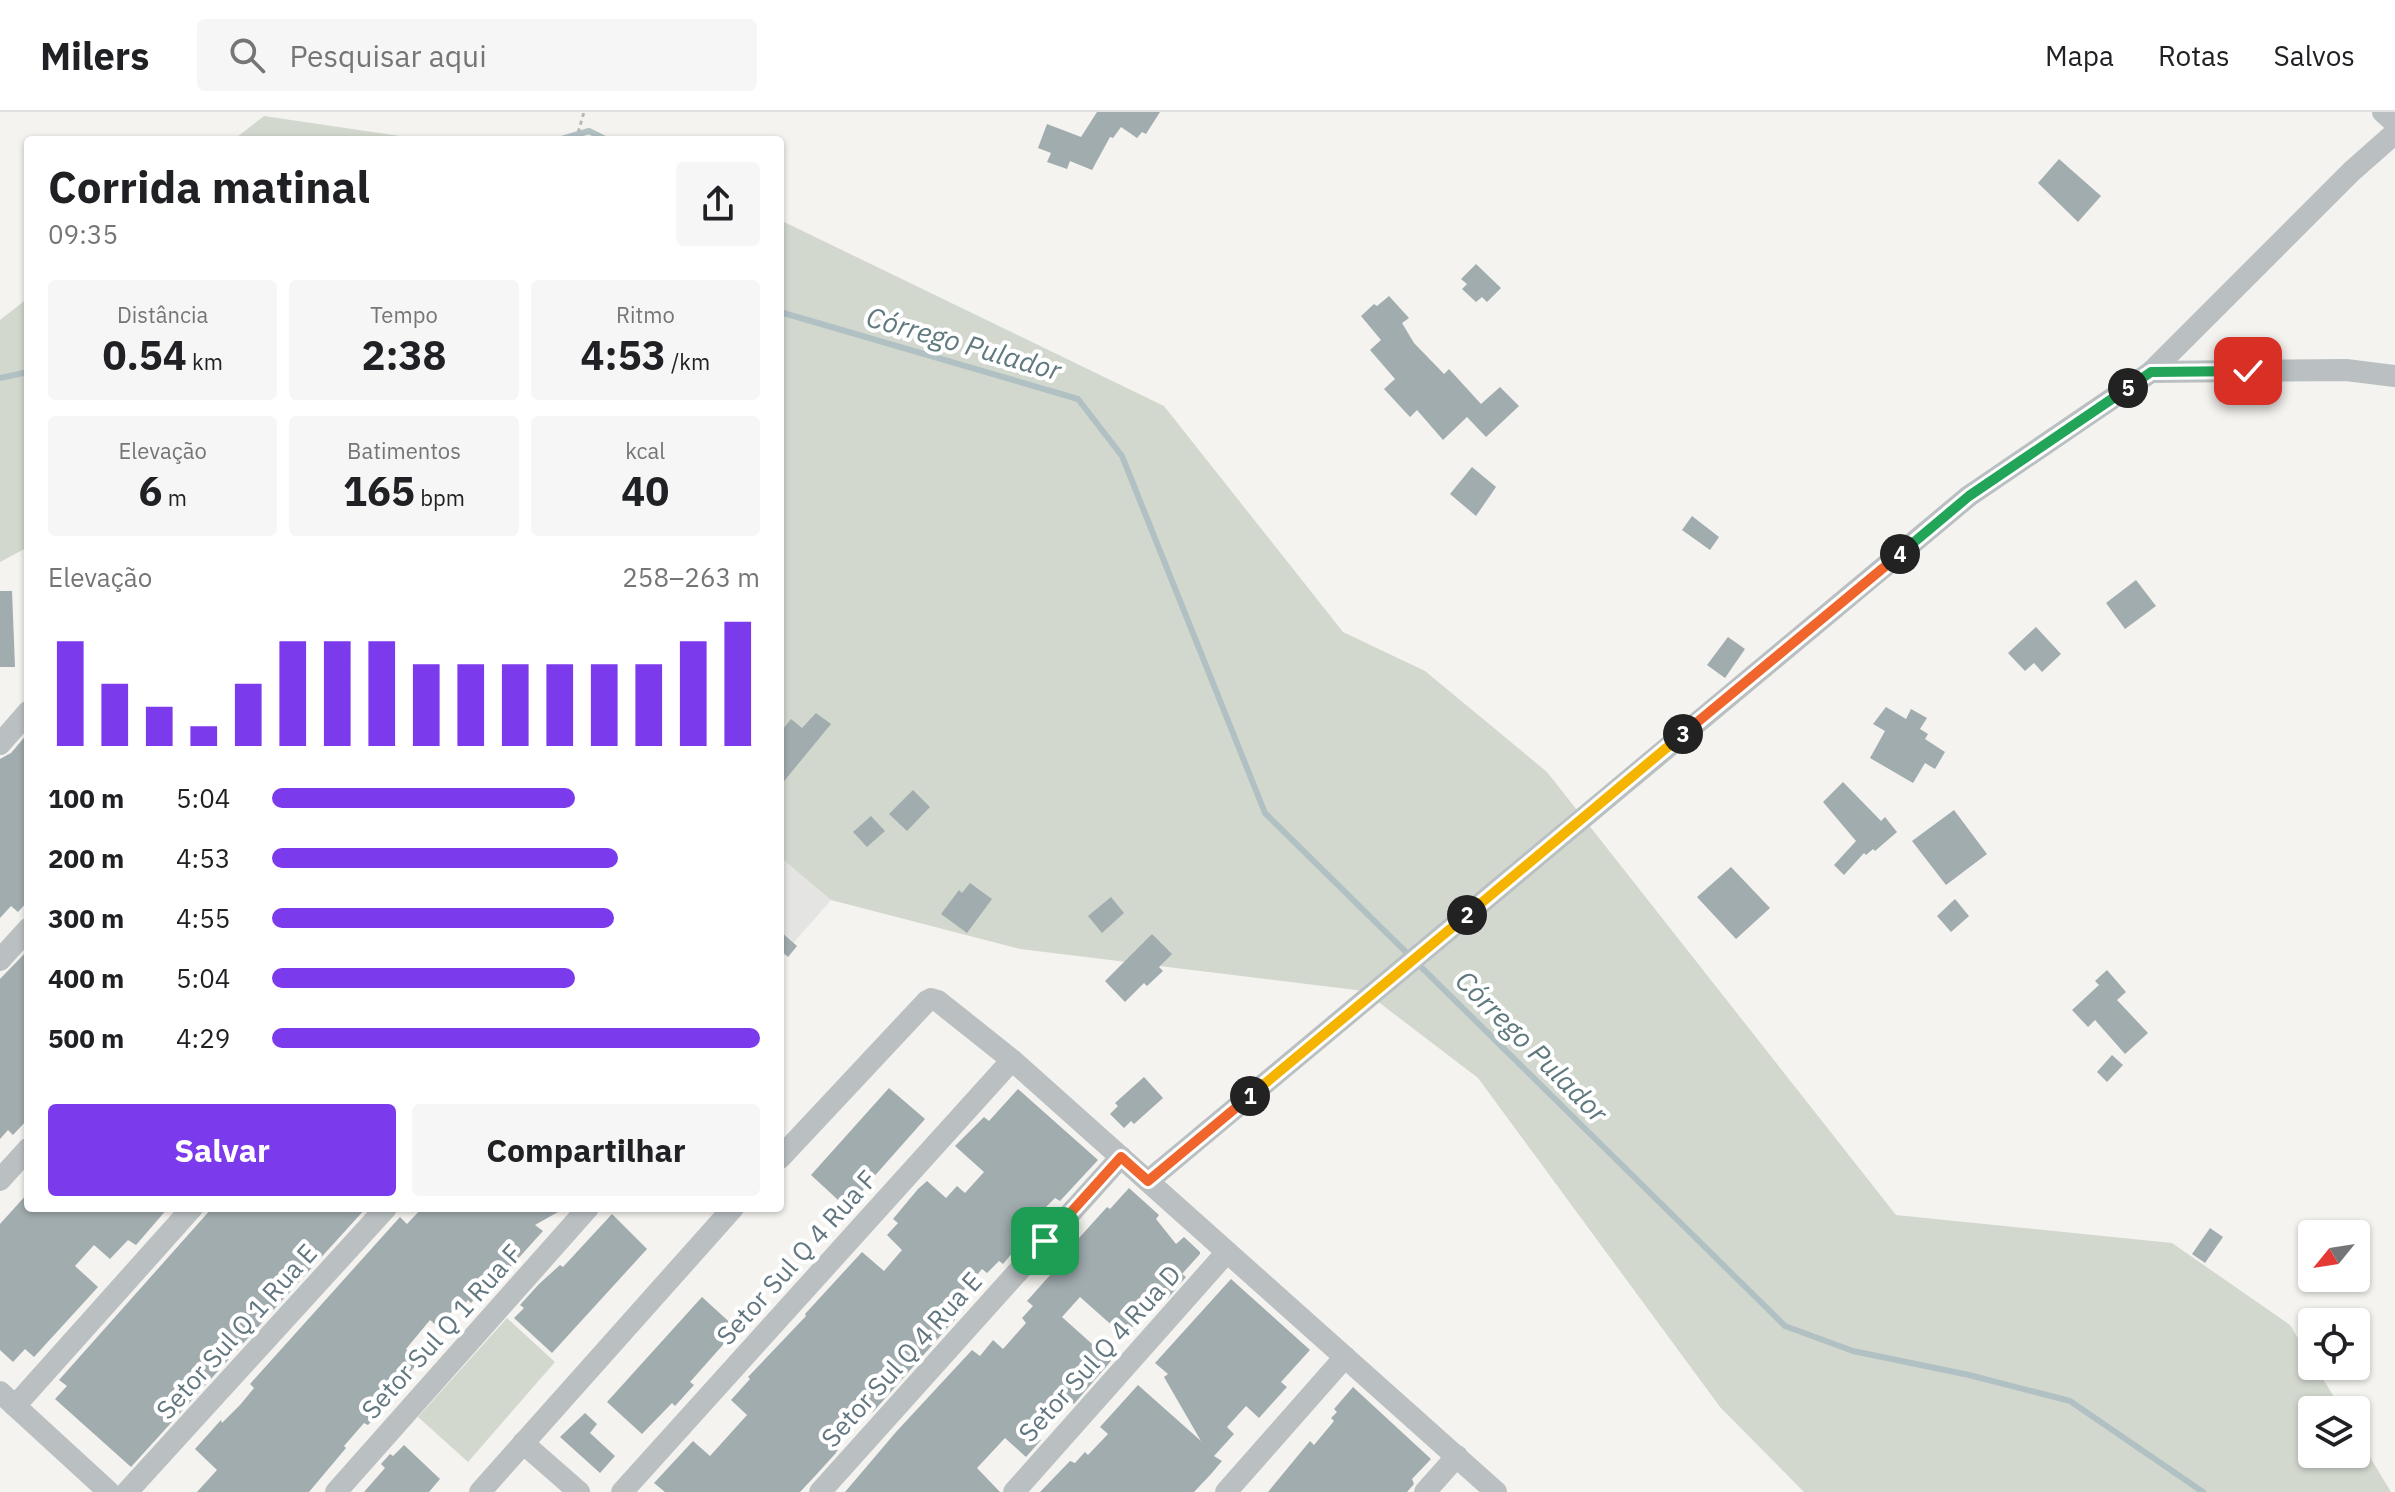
<!DOCTYPE html>
<html lang="pt">
<meta charset="utf-8">
<style>
body{margin:0;font-family:"IBM Plex Sans",sans-serif;background:#f6f6f6;color:#202124;height:100vh;display:flex;flex-direction:column;font-size:30px;white-space:nowrap}
*{box-sizing:border-box;margin:0}
p{font-size:26px;color:#757577}
.icon{flex:none;width:44px;height:44px;fill:none;stroke:currentColor;stroke-width:2;stroke-linecap:round;stroke-linejoin:round}
.map{position:relative;flex:1;overflow:hidden}
.panel{position:absolute;left:24px;top:24px;width:760px;height:1076px;display:flex;flex-direction:column;background:#fff;border-radius:8px;box-shadow:0 2px 6px #0004}
.panel>*{flex:none}
.needle{width:52px;rotate:240deg}
.buttons{position:absolute;left:2298px;top:1108px;display:grid;gap:16px}
.buttons a{display:grid;place-items:center;width:72px;height:72px;border-radius:8px;background:#fff;box-shadow:0 2px 6px #0004;font-size:40px}
.pin{position:absolute;display:grid;place-items:center;width:68px;height:68px;color:#fff;margin:-34px;border-radius:16px;box-shadow:0 4px 12px #0006}
.km{position:absolute;width:40px;height:40px;margin:-20px;border-radius:50%;background:#222;color:#fff;font-size:22px;line-height:40px;text-align:center}
.round{display:grid;place-items:center;flex:none;width:84px;height:84px;border-radius:8px;background:#f6f6f6}
.headline{display:flex;align-items:center;justify-content:space-between;height:136px;padding:0 24px}
h1{font-size:44px;font-weight:700;line-height:60px}
.figures{display:grid;grid-template-columns:repeat(3,1fr);gap:12px;height:136px;padding:8px 24px}
.figures div{display:grid;align-content:center;border-radius:8px;background:#f6f6f6;text-align:center}
.figures b{font-size:40px;font-weight:700}
.figures small{font-size:22px;font-weight:400}
.figures p{font-size:22px}
.chart{height:224px;padding:16px 24px}
.chart p{display:flex;justify-content:space-between}
.chart svg{width:100%;height:144px;margin-top:8px;stroke:#7c3aed;stroke-width:6}
.button{display:flex;gap:16px;margin-top:auto;padding:16px 24px}
.button a{flex:1;height:92px;border-radius:8px;background:#7c3aed;color:#fff;font-size:32px;font-weight:700;line-height:92px;text-align:center}
.button a+a{background:#f6f6f6;color:#202124}
ul{padding:0 24px;list-style:none;font-size:26px}
li{display:grid;grid-template-columns:128px 96px 1fr;align-items:center;height:60px}
li i{height:20px;border-radius:10px;background:#7c3aed}
header{display:flex;align-items:center;gap:48px;box-sizing:border-box;height:112px;padding:0 40px;background:#fff;border-bottom:2px solid #e0e0e0}
header strong{font-size:38px}
nav{display:flex;gap:44px;margin-inline-start:auto;font-size:28px}
.search{width:560px;height:72px;background:#f6f6f6;display:flex;align-items:center;gap:20px;box-sizing:border-box;padding:0 28px;border-radius:8px;color:#757577;font-size:30px}
.map>svg:first-child{display:block}
.built{fill:#e4e5e3}
.green{fill:#d3d8cf}
.lines{fill:none;stroke-linecap:round;stroke-linejoin:round}
.stream{stroke:#b1c1c3;stroke-width:6}
.building{fill:#a1acaf}
.path{stroke:#b5b9ba;stroke-width:3;stroke-dasharray:4 4;stroke-linecap:butt}
.minor{stroke:#bac0c2;stroke-width:22}
.split-1-casing{stroke:#fff;stroke-width:16}
.split-2-casing{stroke:#fff;stroke-width:16}
.split-3-casing{stroke:#fff;stroke-width:16}
.split-4-casing{stroke:#fff;stroke-width:16}
.split-5-casing{stroke:#fff;stroke-width:16}
.split-6-casing{stroke:#fff;stroke-width:16}
.split-1{stroke:#f0652b;stroke-width:10}
.split-2{stroke:#f5b400;stroke-width:10}
.split-3{stroke:#f5b400;stroke-width:10}
.split-4{stroke:#f0652b;stroke-width:10}
.split-5{stroke:#22a559;stroke-width:10}
.split-6{stroke:#22a559;stroke-width:10}
.labels{text-anchor:middle;dominant-baseline:central;stroke-width:8;stroke-linejoin:round;paint-order:stroke}
.street-label{font-size:26px;fill:#637780;stroke:#fff}
.water-label{font-size:28px;font-style:italic;fill:#5f797e;stroke:#fff}
</style>
<header>
<strong>Milers</strong>
<div class="search"><svg class="icon" aria-label="search" viewBox="0 0 24 24"><circle cx="10" cy="10" r="6"/><path d="M15 15l6 6"/></svg>Pesquisar aqui</div>
<nav><a>Mapa</a><a>Rotas</a><a>Salvos</a></nav>
</header>
<div class="map">
<svg width="2395" height="1380" viewBox="0 0 2395 1380">
<rect width="100%" height="100%" fill="#f4f3ef"/>
<polygon class="built" points="780,745 831,788 780,846"/>
<g class="green">
<polygon points="264,4 427,28 233,28"/>
<polygon points="780,108 1164,294 1343,520 1425,559 1547,660 1896,1103 2172,1131 2290,1213 2312,1249 2312,1254 2315,1254 2342,1298 2312,1298 2312,1342 2356,1342 2356,1322 2391,1380 1804,1380 1720,1295 1478,966 1364,879 1020,837 831,788 780,745"/>
<polygon points="28,186 28,435 0,450 0,208"/>
<polygon points="507,1206 555,1250 468,1350 418,1305"/>
</g>
<g class="lines">
<g class="stream">
<polyline points="558,28 589,19 607,28"/>
<polyline points="780,200 1078,287 1122,344 1265,701 1785,1214 1853,1239 1969,1263 2070,1289 2203,1380"/>
<polyline points="0,266 28,260"/>
</g>
</g>
<g class="building">
<polygon points="1097,0 1160,0 1146,22 1142,20 1137,26 1121,15 1113,26 1110,25 1092,58 1070,49 1067,57 1047,50 1051,41 1038,36 1047,12 1081,25"/>
<polygon points="2059,47 2101,84 2078,110 2038,71"/>
<polygon points="1476,152 1501,176 1487,190 1482,185 1476,190 1462,177 1467,172 1461,167"/>
<polygon points="1389,184 1409,206 1402,211 1414,231 1444,262 1449,257 1481,292 1500,275 1519,294 1486,325 1467,305 1443,328 1417,298 1410,305 1384,277 1395,267 1370,238 1381,228 1361,204 1374,192 1377,194"/>
<polygon points="1472,355 1496,375 1476,404 1450,382"/>
<polygon points="1692,404 1719,425 1710,438 1682,418"/>
<polygon points="2136,468 2156,494 2125,517 2106,491"/>
<polygon points="0,479 12,479 15,555 0,555"/>
<polygon points="2036,515 2061,542 2042,560 2034,551 2025,559 2008,541"/>
<polygon points="1728,525 1745,537 1725,566 1707,553"/>
<polygon points="1886,595 1906,607 1911,597 1927,606 1920,617 1928,622 1925,627 1945,640 1935,657 1925,651 1913,671 1870,646 1885,619 1873,612"/>
<polygon points="816,601 831,612 780,674 780,621 791,607 802,616"/>
<polygon points="28,621 28,789 18,800 11,794 0,806 0,647 11,641"/>
<polygon points="1843,670 1881,709 1885,705 1897,720 1875,739 1873,737 1866,743 1864,741 1844,763 1834,753 1856,729 1823,690"/>
<polygon points="913,678 930,695 907,719 889,702"/>
<polygon points="1954,698 1987,742 1946,773 1912,729"/>
<polygon points="871,704 885,719 867,735 853,720"/>
<polygon points="1731,755 1770,796 1736,827 1697,785"/>
<polygon points="970,771 992,787 967,821 941,802 959,778 962,781"/>
<polygon points="1111,785 1124,801 1102,821 1088,804"/>
<polygon points="1955,787 1969,804 1951,820 1937,804"/>
<polygon points="780,819 797,834 788,845 780,838"/>
<polygon points="1152,822 1172,842 1159,855 1163,859 1147,874 1144,871 1125,890 1105,869"/>
<polygon points="28,838 28,1007 13,1023 8,1018 0,1027 0,867"/>
<polygon points="2107,858 2126,880 2117,888 2148,921 2125,942 2095,908 2088,915 2072,898 2099,873 2095,869"/>
<polygon points="2112,943 2123,953 2107,970 2097,960"/>
<polygon points="1144,965 1163,986 1134,1012 1131,1009 1124,1016 1110,1002 1118,994 1115,991"/>
<polygon points="889,976 925,1007 871,1068 860,1082 863,1084 850,1099 811,1063"/>
<polygon points="1018,977 1098,1048 1060,1089 1055,1086 1015,1126 1021,1131 1003,1152 999,1149 987,1161 982,1157 957,1186 966,1195 873,1300 870,1298 864,1305 860,1302 837,1330 841,1333 835,1342 816,1363 800,1380 665,1380 654,1371 693,1329 710,1344 747,1303 731,1288 750,1267 748,1265 806,1204 805,1202 862,1140 884,1159 902,1138 887,1123 898,1111 893,1107 918,1077 927,1069 946,1086 957,1074 965,1081 984,1060 955,1034 984,1005 989,1009"/>
<polygon points="1129,1076 1159,1103 1156,1107 1176,1132 1184,1125 1200,1140 1200,1142 1182,1162 1186,1165 1168,1186 1165,1180 1124,1224 1080,1185 1062,1205 1111,1249 1074,1292 1070,1289 1041,1320 1037,1325 1041,1328 1026,1345 1005,1326 977,1356 1000,1380 845,1380 896,1320 972,1238 980,1244 993,1228 1003,1237 1026,1211 1022,1206 1033,1194 1027,1189 1067,1144 1071,1138 1070,1136 1107,1095 1110,1097"/>
<polygon points="28,1081 28,1096 168,1096 136,1133 128,1128 110,1147 94,1133 75,1154 98,1175 34,1245 25,1237 13,1250 0,1238 0,1112"/>
<polygon points="212,1096 219,1100 223,1096 366,1096 131,1355 55,1287 67,1274 59,1268"/>
<polygon points="422,1096 565,1096 535,1113 543,1119 486,1182 482,1178 471,1191 468,1188 458,1200 454,1197 438,1215 430,1208 406,1237 420,1249 408,1262 411,1265 368,1313 364,1311 344,1334 346,1336 309,1380 197,1380 217,1358 195,1337 221,1308 222,1311 240,1293 254,1276 250,1272 400,1105 407,1112"/>
<polygon points="612,1102 647,1137 552,1241 514,1206 524,1196 520,1193 539,1172 560,1153 563,1155"/>
<polygon points="2210,1116 2223,1125 2205,1151 2192,1142"/>
<polygon points="1231,1167 1310,1238 1281,1270 1287,1275 1259,1306 1246,1294 1227,1315 1234,1322 1214,1344 1222,1349 1211,1362 1194,1380 1040,1380 1070,1349 1075,1351 1085,1340 1088,1343 1108,1322 1100,1315 1138,1273 1201,1329 1164,1265 1168,1262 1155,1251"/>
<polygon points="702,1185 737,1217 690,1270 694,1273 675,1294 672,1291 642,1322 607,1290"/>
<polygon points="1353,1275 1431,1347 1412,1367 1414,1372 1407,1380 1268,1380 1310,1329 1314,1333 1334,1309 1331,1306 1337,1300 1334,1297"/>
<polygon points="585,1301 597,1312 590,1321 615,1344 600,1361 560,1325"/>
<polygon points="404,1333 440,1367 429,1380 364,1380 385,1356 381,1352 390,1342 393,1344"/>
</g>
<g class="lines">
<polyline class="path" points="576,28 584,0"/>
<g class="minor">
<polyline points="2383,0 2395,11"/>
<polyline points="2151,260 2346,258 2395,264"/>
<polyline points="0,632 28,600"/>
<polyline points="0,848 28,817"/>
<polyline points="780,1046 927,889 931,887 938,889 1012,948 1496,1380"/>
<polyline points="0,1068 28,1037"/>
<polyline points="1148,1069 1969,384 2151,260 2352,59 2395,21"/>
<polyline points="0,1280 109,1380"/>
<polyline points="15,1294 192,1096"/>
<polyline points="523,1331 579,1380"/>
<polyline points="127,1380 386,1096"/>
<polyline points="336,1380 588,1096"/>
<polyline points="480,1380 733,1096"/>
<polyline points="622,1380 1012,948"/>
<polyline points="820,1380 1121,1045"/>
<polyline points="1014,1380 1227,1140"/>
<polyline points="1226,1380 1345,1245"/>
<polyline points="1425,1380 1457,1344"/>
</g>
</g>
<g class="lines">
<defs>
<polyline id="split-1" points="1045,1129 1121,1045 1148,1069 1250,984"/>
<polyline id="split-2" points="1250,984 1467,803"/>
<polyline id="split-3" points="1467,803 1683,622"/>
<polyline id="split-4" points="1683,622 1900,442"/>
<polyline id="split-5" points="1900,442 1969,384 2128,276"/>
<polyline id="split-6" points="2128,276 2151,260 2248,259"/>
</defs>
<use href="#split-1" class="split-1-casing"/>
<use href="#split-2" class="split-2-casing"/>
<use href="#split-3" class="split-3-casing"/>
<use href="#split-4" class="split-4-casing"/>
<use href="#split-5" class="split-5-casing"/>
<use href="#split-6" class="split-6-casing"/>
<use href="#split-1" class="split-1"/>
<use href="#split-2" class="split-2"/>
<use href="#split-3" class="split-3"/>
<use href="#split-4" class="split-4"/>
<use href="#split-5" class="split-5"/>
<use href="#split-6" class="split-6"/>
</g>
<g class="labels">
<g class="street-label">
<text transform="translate(796 1145) rotate(-48)">Setor Sul Q 4 Rua F</text>
<text transform="translate(236 1219) rotate(-48)">Setor Sul Q 1 Rua E</text>
<text transform="translate(441 1219) rotate(-48)">Setor Sul Q 1 Rua F</text>
<text transform="translate(1099 1241) rotate(-48)">Setor Sul Q 4 Rua D</text>
<text transform="translate(901 1247) rotate(-48)">Setor Sul Q 4 Rua E</text>
</g>
<g class="water-label">
<text transform="translate(964 231) rotate(16)">Córrego Pulador</text>
<text transform="translate(1532 934) rotate(45)">Córrego Pulador</text>
</g>
</g>
</svg>
<div class="buttons">
<a><svg class="needle" viewBox="-14 -14 28 28"><path d="M0-13l5 13h-10z" fill="#e53935"/><path d="M0 13l5-13h-10z" fill="#757577"/></svg></a>
<a><svg class="icon" aria-label="locate" viewBox="0 0 24 24"><circle cx="12" cy="12" r="6"/><path d="M12 2v4M12 18v4M2 12h4M18 12h4"/></svg></a>
<a><svg class="icon" aria-label="layers" viewBox="0 0 24 24"><path d="M12 4l9 5-9 5-9-5zM3 14l9 5 9-5"/></svg></a>
</div>
<div class="pin" style="left:1045px;top:1129px;background:#1e9e55"><svg class="icon" aria-label="arrive" viewBox="0 0 24 24"><path d="M6 21V4h12l-3 4 3 4H6"/></svg></div>
<div class="pin" style="left:2248px;top:259px;background:#d93025"><svg class="icon" aria-label="check" viewBox="0 0 24 24"><path d="M5 12l5 5 9-10"/></svg></div>
<b class="km" style="left:1250px;top:984px">1</b>
<b class="km" style="left:1467px;top:803px">2</b>
<b class="km" style="left:1683px;top:622px">3</b>
<b class="km" style="left:1900px;top:442px">4</b>
<b class="km" style="left:2128px;top:276px">5</b>
<section class="panel">
<div class="headline"><div><h1>Corrida matinal</h1><p>09:35</p></div><a class="round"><svg class="icon" aria-label="share" viewBox="0 0 24 24"><path d="M12 15V3M7 8l5-5 5 5M5 13v7h14v-7"/></svg></a></div>
<div class="figures">
<div><p>Distância</p><b>0.54<small> km</small></b></div>
<div><p>Tempo</p><b>2:38</b></div>
<div><p>Ritmo</p><b>4:53<small> /km</small></b></div>
</div>
<div class="figures">
<div><p>Elevação</p><b>6<small> m</small></b></div>
<div><p>Batimentos</p><b>165<small> bpm</small></b></div>
<div><p>kcal</p><b>40</b></div>
</div>
<div class="chart"><p><span>Elevação</span>258–263 m</p>
<svg viewBox="0 0 160 44" preserveAspectRatio="none"><path d="M5 44V12M15 44V25M25 44V32M35 44V38M45 44V25M55 44V12M65 44V12M75 44V12M85 44V19M95 44V19M105 44V19M115 44V19M125 44V19M135 44V19M145 44V12M155 44V6"/></svg>
</div>
<ul>
<li><b>100 m</b>5:04<i style="width:62%"></i></li>
<li><b>200 m</b>4:53<i style="width:71%"></i></li>
<li><b>300 m</b>4:55<i style="width:70%"></i></li>
<li><b>400 m</b>5:04<i style="width:62%"></i></li>
<li><b>500 m</b>4:29<i style="width:100%"></i></li>
</ul>
<div class="button"><a>Salvar</a><a>Compartilhar</a></div>
</section>
</div>
